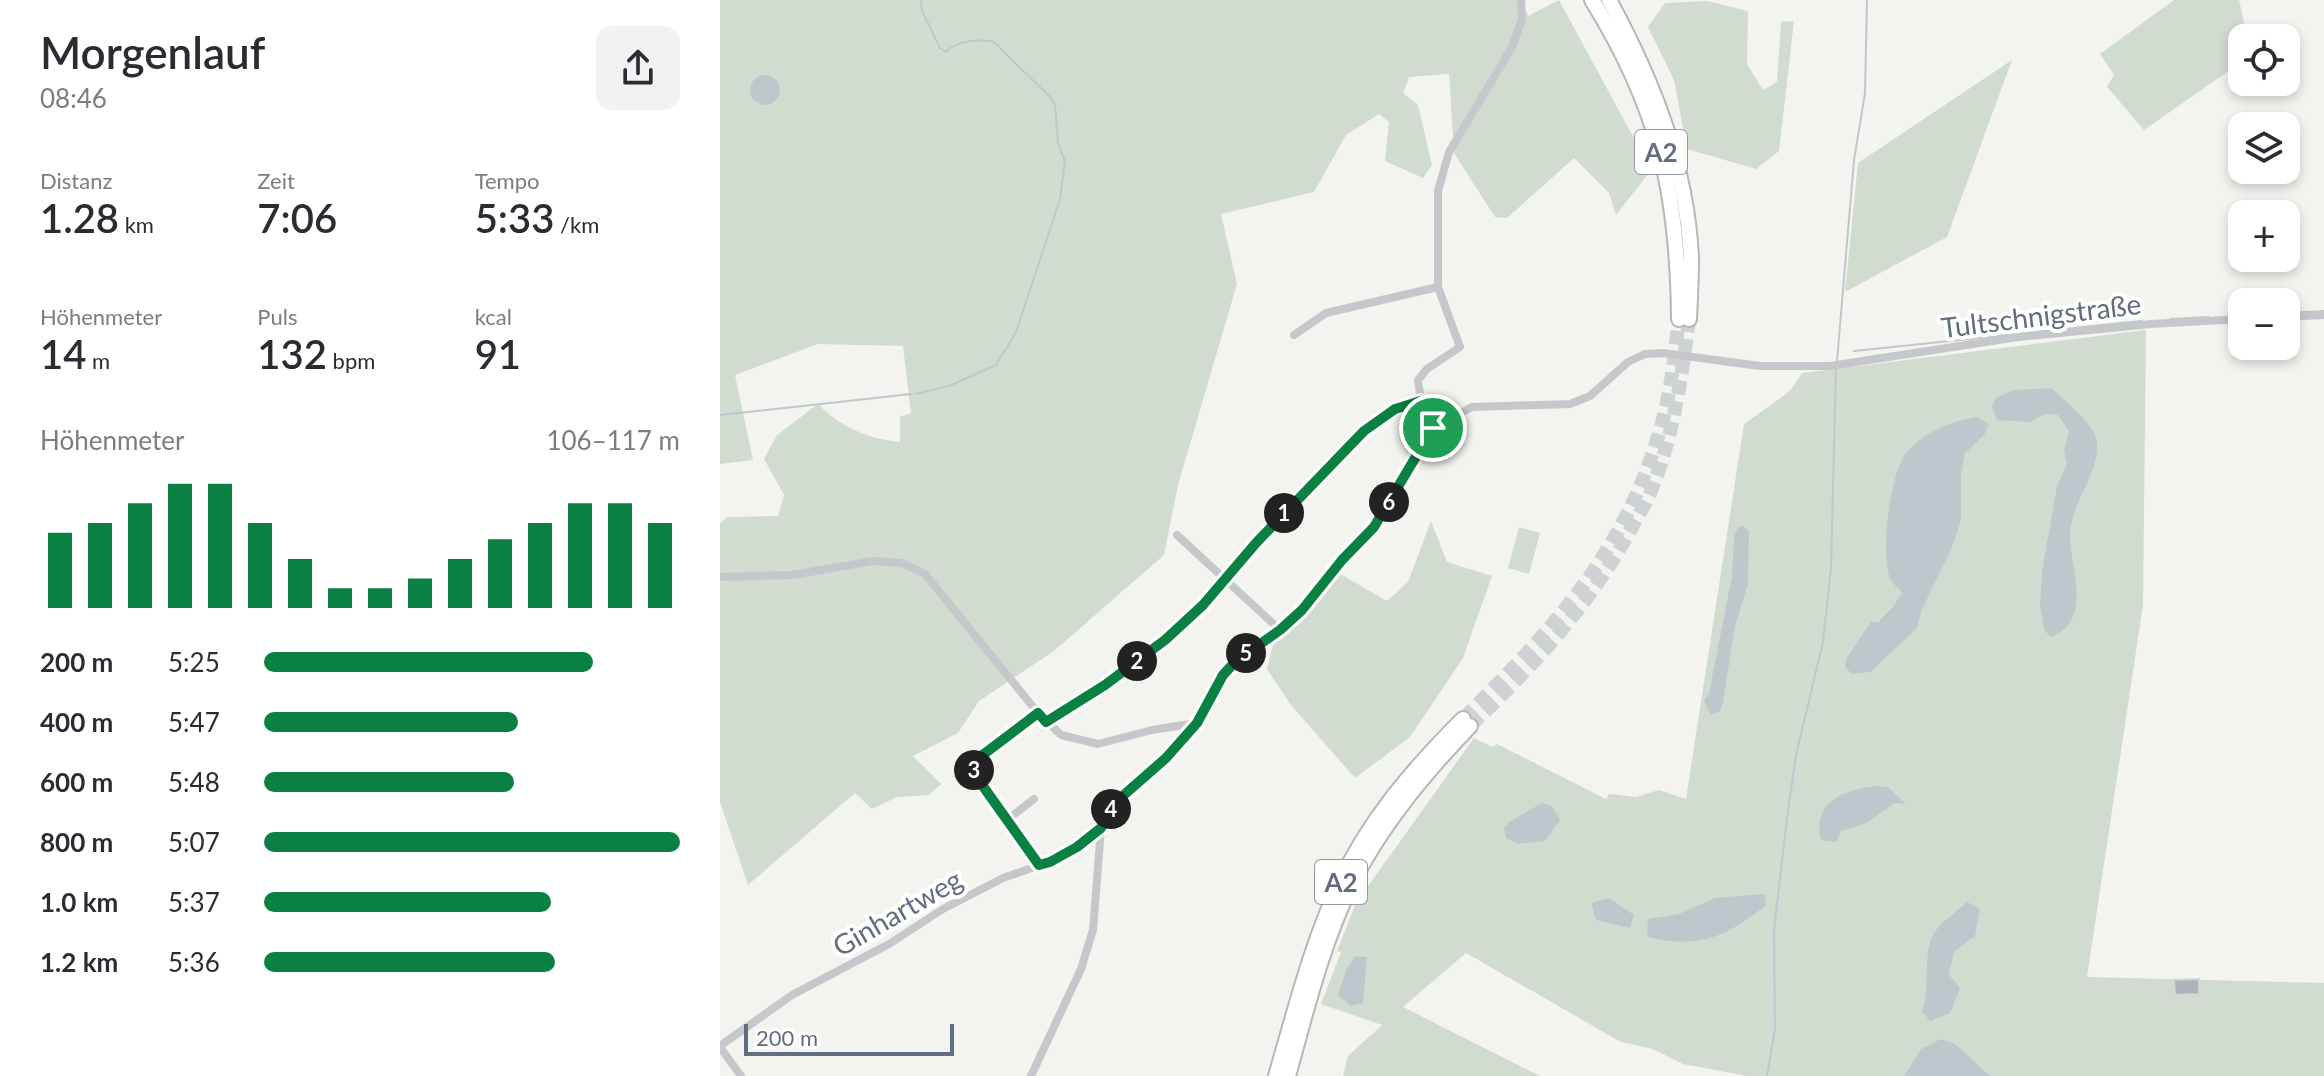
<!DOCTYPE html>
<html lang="de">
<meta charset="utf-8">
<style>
body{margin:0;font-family:Lato,sans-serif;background:#f2f2f3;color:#2b2b33;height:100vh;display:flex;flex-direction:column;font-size:30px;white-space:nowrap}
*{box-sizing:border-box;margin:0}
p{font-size:26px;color:#7c7c81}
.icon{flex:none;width:44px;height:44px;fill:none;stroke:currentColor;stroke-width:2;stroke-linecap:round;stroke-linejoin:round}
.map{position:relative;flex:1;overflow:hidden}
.drawer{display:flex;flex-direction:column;background:#fff;width:720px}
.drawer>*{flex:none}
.fabs{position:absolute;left:1508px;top:24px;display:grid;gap:16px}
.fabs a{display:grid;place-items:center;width:72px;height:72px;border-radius:16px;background:#fff;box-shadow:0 4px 12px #0003;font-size:40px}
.scale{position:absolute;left:24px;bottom:20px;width:210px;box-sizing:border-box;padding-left:8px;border:4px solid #626d81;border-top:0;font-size:22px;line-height:28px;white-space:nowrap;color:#626d81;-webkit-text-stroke:6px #fff;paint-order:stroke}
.pin{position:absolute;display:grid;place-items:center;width:68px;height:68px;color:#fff;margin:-34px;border:4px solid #fff;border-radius:50%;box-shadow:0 2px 8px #0007}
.km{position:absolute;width:40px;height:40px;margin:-20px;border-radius:50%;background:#222;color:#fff;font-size:22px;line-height:40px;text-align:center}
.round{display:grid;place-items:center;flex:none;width:84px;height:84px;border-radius:16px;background:#f2f2f3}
.overview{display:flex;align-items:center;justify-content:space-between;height:136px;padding:0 40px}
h1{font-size:44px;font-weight:600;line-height:60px}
.stats{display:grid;grid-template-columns:repeat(3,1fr);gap:12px;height:136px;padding:8px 40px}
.stats div{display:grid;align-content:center}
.stats b{font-size:40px;font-weight:600}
.stats small{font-size:22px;font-weight:400}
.stats p{font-size:22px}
.chart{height:224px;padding:16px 40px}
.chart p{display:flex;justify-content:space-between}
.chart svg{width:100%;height:144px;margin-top:8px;stroke:#0b8043;stroke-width:6}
ul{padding:0 40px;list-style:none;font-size:26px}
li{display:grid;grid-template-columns:128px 96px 1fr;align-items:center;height:60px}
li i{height:20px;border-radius:10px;background:#0b8043}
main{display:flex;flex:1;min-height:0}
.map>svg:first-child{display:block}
.green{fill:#d2dbd0}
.water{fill:#bfc7cd}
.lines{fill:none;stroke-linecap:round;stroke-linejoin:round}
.stream{stroke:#bfc7cd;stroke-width:2}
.building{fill:#aeb3b9;stroke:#d4d5d2;stroke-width:2}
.motorway-tunnel{stroke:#cfd2d4;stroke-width:14;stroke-dasharray:14 7;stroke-linecap:butt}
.motorway-casing{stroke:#b5b7ba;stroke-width:18}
.minor{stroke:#c5c7cb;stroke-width:8}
.motorway{stroke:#fff;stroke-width:14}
.route-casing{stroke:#fff;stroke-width:16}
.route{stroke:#0b8043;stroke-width:10}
.labels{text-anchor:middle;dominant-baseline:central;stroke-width:8;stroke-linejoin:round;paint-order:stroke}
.shield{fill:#fff;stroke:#9199a7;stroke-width:2}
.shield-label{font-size:26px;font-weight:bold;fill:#626d81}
.street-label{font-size:28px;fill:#626d81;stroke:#fff}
</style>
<main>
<section class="drawer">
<div class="overview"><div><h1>Morgenlauf</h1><p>08:46</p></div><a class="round"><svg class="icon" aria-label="share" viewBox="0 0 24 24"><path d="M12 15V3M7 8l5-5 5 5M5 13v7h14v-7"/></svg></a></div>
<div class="stats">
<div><p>Distanz</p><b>1.28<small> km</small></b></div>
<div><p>Zeit</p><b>7:06</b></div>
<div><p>Tempo</p><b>5:33<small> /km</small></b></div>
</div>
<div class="stats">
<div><p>Höhenmeter</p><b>14<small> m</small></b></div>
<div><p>Puls</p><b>132<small> bpm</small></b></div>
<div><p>kcal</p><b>91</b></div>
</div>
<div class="chart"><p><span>Höhenmeter</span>106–117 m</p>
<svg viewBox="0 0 160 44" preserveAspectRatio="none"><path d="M5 44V21M15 44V18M25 44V12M35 44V6M45 44V6M55 44V18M65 44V29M75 44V38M85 44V38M95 44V35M105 44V29M115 44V23M125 44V18M135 44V12M145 44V12M155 44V18"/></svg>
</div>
<ul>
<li><b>200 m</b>5:25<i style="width:79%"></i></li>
<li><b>400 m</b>5:47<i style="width:61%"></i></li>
<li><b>600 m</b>5:48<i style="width:60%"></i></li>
<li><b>800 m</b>5:07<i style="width:100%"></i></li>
<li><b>1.0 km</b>5:37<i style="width:69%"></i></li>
<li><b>1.2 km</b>5:36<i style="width:70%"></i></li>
</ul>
</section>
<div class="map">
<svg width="1604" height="1076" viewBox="0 0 1604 1076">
<rect width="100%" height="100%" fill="#f3f4ef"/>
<g class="green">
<path d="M0,0h801l7,16 31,-16 78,144 11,30 -32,41 -7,-22 -35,-35 -67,60 -12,-1 -41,-64 -5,-79 -40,3 -6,16 15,12 14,60 -9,13 -38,-17 4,-39 -10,-8 -33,21 -32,57 -93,22 16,70 -59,201 -14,70 -110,96 -75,50 -21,32 -45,23 28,28 -12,11 -32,2 -25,12 -17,-16 -107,92 -28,-83v-279l7,-6 51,-1 6,-21 -20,-36 13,-24 41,-31c22,23 51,35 82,38v-25l11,-4 -8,-67 -85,-2 -83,31 18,85 -33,4z"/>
<polygon points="1454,0 1519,0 1525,27 1520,63 1424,130 1387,87 1394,75 1380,54"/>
<polygon points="987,1 1028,11 1027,64 1043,90 1057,82 1061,22 1074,21 1059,151 1036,169 967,149 954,80 928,27 945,3"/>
<polygon points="1292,60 1227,237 1125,292 1138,163"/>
<polygon points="1426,330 1423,605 1367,977 1604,983 1604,1076 1027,1076 963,1064 933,1049 901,1042 746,953 683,1007 820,1076 623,1076 628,1056 662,1025 601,1004 621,952 617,951 636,903 754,738 772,747 777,744 886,799 889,794 916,797 939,790 966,799 1024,424 1070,391 1082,373"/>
<polygon points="711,521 727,562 772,576 743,658 690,737 635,778 571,705 547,669 554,641 583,616 617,572 667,601 688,582"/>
<polygon points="799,527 820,533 809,574 788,568"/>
</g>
<g class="water">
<circle cx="45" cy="90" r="15"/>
<path d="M1331,388c13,11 41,35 45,50 8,28 -25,65 -26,95 -1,36 25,86 -19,104l-7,-7 -4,-23 2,-36 15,-85 10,-22 -3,-14 5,-19 -11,-16 -13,-1 -15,8 -33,-2 -5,-13 4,-9 18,-8z"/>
<path d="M1257,417l12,8 -5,10 -19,18 -4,22v45l-10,30 -29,59 -5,19 -47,44 -18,2 -7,-7 1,-8 25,-37h7l15,-15 9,-15c-4,-4 -10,-9 -12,-14 -10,-25 0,-106 17,-126 18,-21 44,-31 70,-35z"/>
<polygon points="1024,526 1029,532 1028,584 1015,626 1003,702 1000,711 991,715 984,701 989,693 1012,576 1014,537 1018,527"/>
<path d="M1156,786l12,1 18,17 -12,-1 -27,20 -26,8 -5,11 -15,-2c-9,-39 23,-50 55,-54z"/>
<polygon points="822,803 832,806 840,820 825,841 798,844 786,838 784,828 789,822"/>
<path d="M1044,894l2,11c-41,33 -67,44 -119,32l1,-18 31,-5 36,-16z"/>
<polygon points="889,898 914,915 910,928 876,920 871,903"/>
<path d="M1247,902l13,7 -5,27 -21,16 -5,23 11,13 -10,25 -20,8 -8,-10c10,-25 -2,-61 15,-82 8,-10 21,-18 30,-27z"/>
<polygon points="635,956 647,957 643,1003 631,1006 618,995 626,970"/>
<polygon points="1221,1039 1235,1044 1270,1076 1184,1076 1201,1049"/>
</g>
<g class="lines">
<g class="stream">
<polyline points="1566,313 1604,311"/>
<polyline points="1451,319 1489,317"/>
<polyline points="1134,351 1421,321"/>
<polyline points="1117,361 1134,160 1145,93 1147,0"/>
<path d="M196,394l33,-8 47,-21 20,-33 44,-133 5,-38 -7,-18 -3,-38 -4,-7 -57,-56c-15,-3 -37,-2 -48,10l-6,-4 -18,-37 -1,-11"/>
<polyline points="0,415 191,394"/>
<polyline points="1047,1076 1055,1029 1054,930 1068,810 1076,755 1103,642 1111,568 1116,367"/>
</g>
</g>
<polygon class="building" points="1479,979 1479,994 1455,995 1454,980"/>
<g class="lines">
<g class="motorway-tunnel">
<path d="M743,719c85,-85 157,-160 194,-279 13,-39 17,-80 22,-121"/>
<path d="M750,726c63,-60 119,-120 161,-197 7,-14 17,-28 22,-43 21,-54 29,-110 36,-167"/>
</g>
<defs>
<g id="motorway">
<path d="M872,0c67,108 86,193 87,319"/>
<path d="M889,0c43,79 78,166 82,258 0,20 -1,41 -2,61"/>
<path d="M556,1076c19,-65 35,-130 63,-191 29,-64 75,-117 124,-166"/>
<path d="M568,1076c18,-65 34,-132 64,-193 30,-59 72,-109 118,-157"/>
</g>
</defs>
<use href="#motorway" class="motorway-casing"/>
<g class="minor">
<polyline points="1566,317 1604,315"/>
<polyline points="574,335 606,313 718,287"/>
<polyline points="713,428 752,407 850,404 870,396 908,362 925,354 943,353 1040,366 1110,366 1298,337 1431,324 1522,319"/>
<polyline points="713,428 701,401 698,380 707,369 740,347 718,287 718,191 729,152 792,47 802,19 801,0"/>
<polyline points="457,535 560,630"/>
<polyline points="0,577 72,575 153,561 182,563 205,574 318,713 341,735 378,744 432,730 477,723"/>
<polyline points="318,713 256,760 253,767 255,775 319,865"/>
<polyline points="326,722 406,670 458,629 644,431 675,409 701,401"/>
<polyline points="287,820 314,799"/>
<polyline points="0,1046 72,995 169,944 223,909 283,878 340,858 381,828"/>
<polyline points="0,1047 21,1076"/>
<polyline points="311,1076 361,969 373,930 381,828 391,808 446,758 477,723 508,670 576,617 622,560 654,527 713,428"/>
</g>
<use href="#motorway" class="motorway"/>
</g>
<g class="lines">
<defs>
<polygon id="route" points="701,401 713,428 654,527 622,560 582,610 560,630 515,662 503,675 477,723 446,758 397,801 381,828 357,847 330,862 319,865 255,775 253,767 256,760 318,713 326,722 385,685 445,640 483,605 536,543 644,431 675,409"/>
</defs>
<use href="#route" class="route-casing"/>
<use href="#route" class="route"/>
</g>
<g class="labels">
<g class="shield">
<rect x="915" y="130" width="52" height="44" rx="6"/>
<rect x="595" y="860" width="52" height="44" rx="6"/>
</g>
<g class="shield-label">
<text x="941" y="152">A2</text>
<text x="621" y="882">A2</text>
</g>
<g class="street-label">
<text transform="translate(1321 315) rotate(-7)">Tultschnigstraße</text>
<text transform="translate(177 912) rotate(-30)">Ginhartweg</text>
</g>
</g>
</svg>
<div class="fabs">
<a><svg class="icon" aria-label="locate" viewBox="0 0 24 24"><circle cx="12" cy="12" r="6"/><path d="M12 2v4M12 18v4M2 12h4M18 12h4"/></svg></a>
<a><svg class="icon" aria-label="layers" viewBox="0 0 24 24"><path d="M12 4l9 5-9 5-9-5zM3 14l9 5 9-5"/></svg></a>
<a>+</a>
<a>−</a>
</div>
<div class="scale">200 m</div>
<div class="pin" style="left:713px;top:428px;background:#1e9e55"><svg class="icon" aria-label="arrive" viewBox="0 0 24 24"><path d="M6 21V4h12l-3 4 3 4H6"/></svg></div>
<b class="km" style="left:564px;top:513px">1</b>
<b class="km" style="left:417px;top:661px">2</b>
<b class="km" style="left:254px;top:770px">3</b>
<b class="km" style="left:391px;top:809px">4</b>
<b class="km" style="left:526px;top:653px">5</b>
<b class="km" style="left:669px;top:502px">6</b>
</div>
</main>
